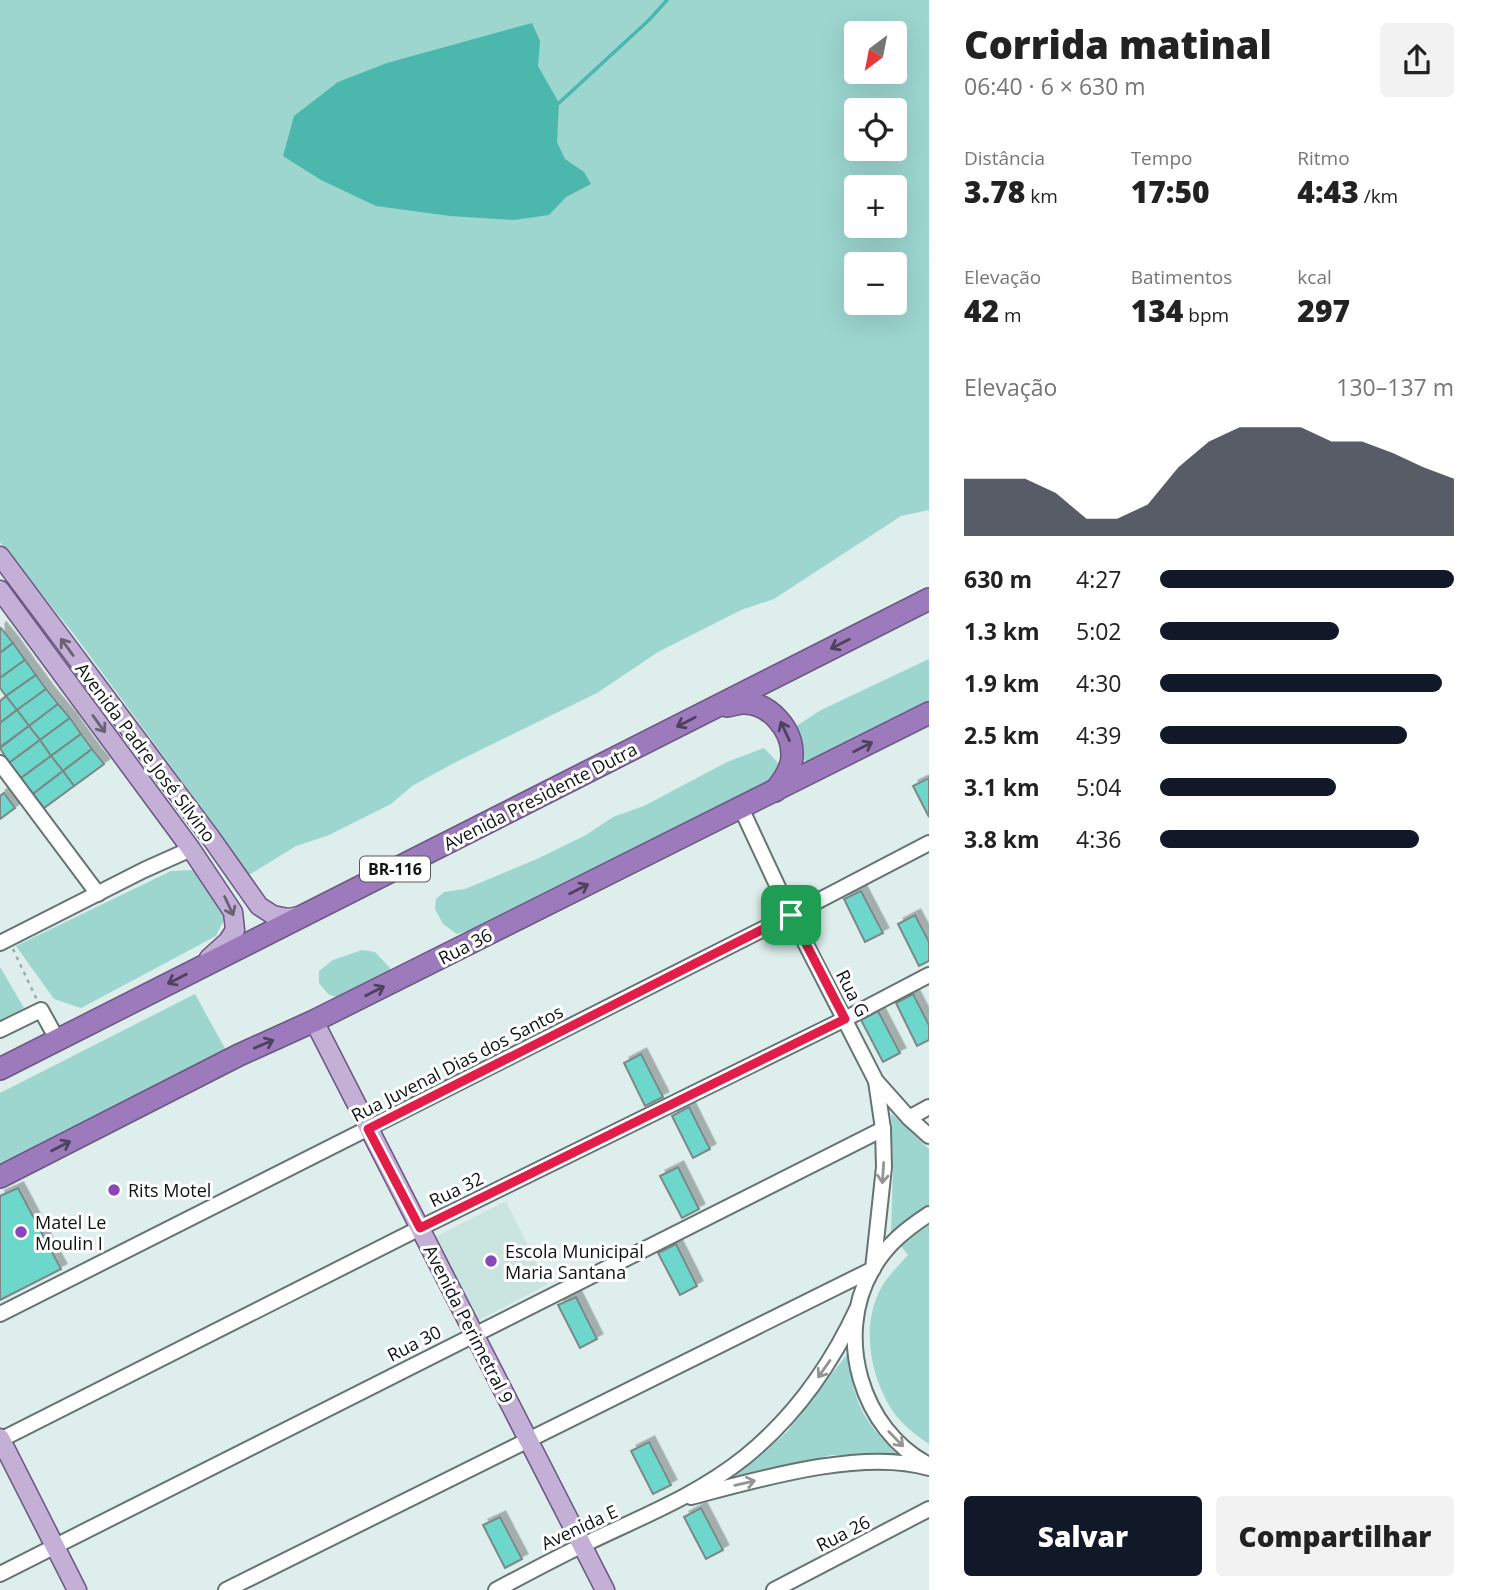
<!DOCTYPE html>
<html lang="pt">
<meta charset="utf-8">
<style>
body{margin:0;font-family:"Open Sans",sans-serif;background:#f2f2f2;color:#222;height:100vh;display:flex;flex-direction:column;font-size:26px;white-space:nowrap}
*{box-sizing:border-box;margin:0}
p{font-size:23px;color:#767676}
.icon{flex:none;width:38px;height:38px;fill:none;stroke:currentColor;stroke-width:2;stroke-linecap:round;stroke-linejoin:round}
.map{position:relative;flex:1;overflow:hidden}
.sheet{display:flex;flex-direction:column;background:#fff;width:560px}
.sheet>*{flex:none}
.needle{width:46px;rotate:212deg}
.buttons{position:absolute;left:844px;top:21px;display:grid;gap:14px}
.buttons a{display:grid;place-items:center;width:63px;height:63px;border-radius:7px;background:#fff;box-shadow:0 7px 28px #0002;font-size:35px}
.pin{position:absolute;display:grid;place-items:center;width:60px;height:60px;color:#fff;margin:-30px;border-radius:14px;box-shadow:0 4px 10px #0006}
.round{display:grid;place-items:center;flex:none;width:74px;height:74px;border-radius:7px;background:#f2f2f2}
.overview{display:flex;align-items:center;justify-content:space-between;height:119px;padding:0 35px}
h1{font-size:38px;font-weight:800;line-height:52px}
.stats{display:grid;grid-template-columns:repeat(3,1fr);gap:10px;height:119px;padding:7px 35px}
.stats div{display:grid;align-content:center}
.stats b{font-size:30px;font-weight:800}
.stats small{font-size:19px;font-weight:400}
.stats p{font-size:19px}
.chart{height:196px;padding:14px 35px}
.chart p{display:flex;justify-content:space-between}
.chart svg{width:100%;height:126px;margin-top:7px;fill:#111827;opacity:.7}
.button{display:flex;gap:14px;margin-top:auto;padding:14px 35px}
.button a{flex:1;height:80px;border-radius:7px;background:#111827;color:#fff;font-size:28px;font-weight:800;line-height:80px;text-align:center}
.button a+a{background:#f2f2f2;color:#222}
ul{padding:0 35px;list-style:none;font-size:23px}
li{display:grid;grid-template-columns:112px 84px 1fr;align-items:center;height:52px}
li i{height:18px;border-radius:9px;background:#111827}
main{display:flex;flex:1;min-height:0}
.map>svg:first-child{display:block}
.built{fill:#cae4e0}
.green{fill:#9cd6cf;fill-rule:evenodd}
.water{fill:#4cb7ad}
.lines{fill:none;stroke-linecap:round;stroke-linejoin:round}
.stream{stroke:#4cb7ad;stroke-width:3.5}
.building{fill:#6ed7cc;stroke:#7a8987;stroke-width:2;filter:url(#shadow)}
.minor-casing{stroke:#657472;stroke-width:18}
.major-casing{stroke:#6a5680;stroke-width:21}
.highway-casing{stroke:#6a5680;stroke-width:24}
.path{stroke:#9ba8a7;stroke-width:2.5;stroke-dasharray:3.5 5;stroke-linecap:butt}
.minor{stroke:#fff;stroke-width:14}
.major{stroke:#c4afd6;stroke-width:18}
.highway{stroke:#9c7abb;stroke-width:21}
.oneway{stroke:#4e425f}
.oneway2{stroke:#696274}
.oneway3{stroke:#939595}
.route-casing{stroke:#fff;stroke-width:14}
.route{stroke:#e11d48;stroke-width:9}
.poi-dot{fill:#8946bb;stroke:#fff;stroke-width:2.5}
.labels{text-anchor:middle;dominant-baseline:central;stroke-width:6;stroke-linejoin:round;paint-order:stroke}
.shield{fill:#fff;stroke:#565a5a;stroke-width:2}
.shield-label{font-size:16px;font-weight:bold;fill:#0e1413}
.street-label{font-size:18px;fill:#0e1413;stroke:#fff}
.poi-label{font-size:18px;fill:#0e1413;stroke:#fff;text-anchor:start}
</style>
<main>
<div class="map">
<svg width="929" height="1590" viewBox="0 0 929 1590">
<defs>
<filter id="shadow"><feDropShadow dx="5.5" dy="-5.5" stdDeviation="0" flood-color="#0004"/></filter>
</defs>
<rect width="100%" height="100%" fill="#ddeeec"/>
<polygon class="built" points="506,1201 547,1285 477,1321 435,1237"/>
<g class="green">
<path d="M0,0h929v510l-28,6 -127,83 -33,11 -83,42 -61,41 -141,69 -44,24 -21,18 -62,31 -33,11 -47,29 -10,-2 -21,-25 5,-11 -147,-200 -76,-95zM856,33h38v39h-38zM856,110h38v39h-38zM856,187h38v39h-38zM856,264h38v39h-38z"/>
<path d="M929,659v56l-119,50c-13,-11 -17,-21 -15,-38l26,-17z"/>
<polygon points="764,748 779,764 777,780 520,916 457,934 443,924 435,909 436,899 444,892 465,889 537,859 586,835 613,817 644,806 727,762"/>
<polygon points="194,870 228,911 216,936 81,1008 54,999 16,946 171,871"/>
<polygon points="362,950 375,952 390,968 387,981 350,1002 328,994 319,983 319,971 333,960"/>
<polygon points="0,967 24,1008 0,1020"/>
<polygon points="195,994 228,1054 0,1172 0,1093"/>
<path d="M891,1113l38,36v295c-15,-10 -29,-21 -39,-37 -22,-37 -30,-90 -4,-127 7,-9 15,-17 22,-25l-17,-22 2,-65z"/>
<path d="M848,1353c5,48 15,70 52,103l-69,-1 -63,18 -51,10 44,-28 26,-23z"/>
</g>
<polygon class="water" points="532,23 540,41 538,66 559,103 557,142 565,159 584,172 591,184 566,197 549,215 514,220 450,216 376,206 321,180 283,156 294,116 338,82 387,63"/>
<g class="lines">
<polyline class="stream" points="559,103 649,20 667,0"/>
</g>
<g class="building">
<polygon points="1,628 13,643 0,653 0,629"/>
<polygon points="13,643 25,660 0,678 0,653"/>
<polygon points="25,660 36,675 6,696 0,688 0,678"/>
<polygon points="36,675 46,689 17,710 6,696"/>
<polygon points="46,689 58,704 29,726 17,710"/>
<polygon points="6,696 17,710 0,723 0,701"/>
<polygon points="58,704 70,718 40,740 29,726"/>
<polygon points="17,710 29,726 0,747 0,723"/>
<polygon points="70,718 81,734 51,756 40,740"/>
<polygon points="29,726 40,740 9,763 0,748"/>
<polygon points="81,734 92,749 63,771 51,756"/>
<polygon points="40,740 51,756 21,778 9,763"/>
<polygon points="92,749 104,764 74,786 63,771"/>
<polygon points="51,756 63,771 33,794 21,778"/>
<polygon points="63,771 74,786 44,808 33,794"/>
<polygon points="929,778 929,817 913,786"/>
<polygon points="4,793 15,808 0,819 0,796"/>
<polygon points="861,891 883,933 865,942 844,899"/>
<polygon points="915,915 929,942 929,961 919,966 898,924"/>
<polygon points="913,994 929,1025 929,1040 917,1046 896,1003"/>
<polygon points="878,1011 900,1053 883,1062 861,1020"/>
<polygon points="641,1054 663,1097 645,1106 624,1063"/>
<polygon points="689,1107 710,1149 693,1158 672,1116"/>
<polygon points="678,1167 699,1209 682,1218 660,1176"/>
<polygon points="18,1188 61,1269 0,1300 0,1196"/>
<polygon points="676,1244 697,1286 680,1295 658,1253"/>
<polygon points="576,1297 597,1339 580,1348 558,1305"/>
<polygon points="649,1442 671,1485 653,1494 631,1451"/>
<polygon points="701,1508 723,1550 706,1559 684,1517"/>
<polygon points="500,1517 522,1559 505,1568 483,1525"/>
</g>
<g class="lines">
<defs>
<g id="minor">
<polyline points="0,763 98,894"/>
<polyline points="741,808 791,915 876,1081 909,1118 929,1136"/>
<polyline points="0,943 144,870 191,849"/>
<polyline points="0,1030 41,1010 58,1041"/>
<polyline points="909,1118 929,1107"/>
<path d="M929,1214c-23,15 -43,31 -57,56 -38,66 -11,160 57,195"/>
<polyline points="0,1314 791,915 929,843"/>
<polyline points="0,1440 420,1228 845,1019 929,975"/>
<path d="M691,1497c65,-17 171,-49 238,-29"/>
<polyline points="0,1574 883,1129"/>
<polyline points="226,1590 873,1269 884,1167 883,1129 876,1081"/>
<path d="M496,1590c28,-15 56,-30 85,-44 57,-28 114,-49 164,-89 48,-39 86,-92 112,-148"/>
<polyline points="774,1590 929,1509"/>
</g>
<g id="major">
<polyline points="0,556 211,838 259,906 273,915 288,918 300,916"/>
<polyline points="0,590 191,849 233,912 235,930 228,941 209,958"/>
<polyline points="314,1021 605,1590"/>
<polyline points="0,1438 77,1590"/>
</g>
<g id="highway">
<path d="M727,706c6,-1 12,-3 17,-3 26,0 49,27 48,53 0,13 -9,25 -17,35"/>
<polyline points="0,1069 929,599"/>
<polyline points="0,1177 239,1055 314,1021 929,713"/>
</g>
</defs>
<use href="#minor" class="minor-casing"/>
<use href="#major" class="major-casing"/>
<use href="#highway" class="highway-casing"/>
<polyline class="path" points="13,949 37,1000"/>
<use href="#minor" class="minor"/>
<use href="#major" class="major"/>
<use href="#highway" class="highway"/>
</g>
<defs><path id="oneway-shaft" d="M-6 0H5M1.5-3L5.5 0L1.5 3" fill="none" stroke-width="1.6" stroke-linecap="round" stroke-linejoin="round" transform="scale(1.75)"/></defs>
<g class="oneway">
<use href="#oneway-shaft" transform="translate(840 644) rotate(153)"/>
<use href="#oneway-shaft" transform="translate(686 722) rotate(153)"/>
<use href="#oneway-shaft" transform="translate(785 731) rotate(-115)"/>
<use href="#oneway-shaft" transform="translate(863 747) rotate(-27)"/>
<use href="#oneway-shaft" transform="translate(579 889) rotate(-27)"/>
<use href="#oneway-shaft" transform="translate(177 979) rotate(153)"/>
<use href="#oneway-shaft" transform="translate(375 991) rotate(-27)"/>
<use href="#oneway-shaft" transform="translate(264 1044) rotate(-23)"/>
<use href="#oneway-shaft" transform="translate(61 1146) rotate(-27)"/>
</g>
<g class="oneway2">
<use href="#oneway-shaft" transform="translate(67 647) rotate(-126)"/>
<use href="#oneway-shaft" transform="translate(99 724) rotate(54)"/>
<use href="#oneway-shaft" transform="translate(229 906) rotate(65)"/>
</g>
<g class="oneway3">
<use href="#oneway-shaft" transform="translate(883 1173) rotate(94)"/>
<use href="#oneway-shaft" transform="translate(824 1369) rotate(125)"/>
<use href="#oneway-shaft" transform="translate(896 1439) rotate(46)"/>
<use href="#oneway-shaft" transform="translate(745 1483) rotate(-13)"/>
</g>
<g class="lines">
<defs>
<polygon id="route" points="791,915 845,1019 420,1228 368,1129"/>
</defs>
<use href="#route" class="route-casing"/>
<use href="#route" class="route"/>
</g>
<g class="poi-dot">
<circle cx="114" cy="1190" r="7"/>
<circle cx="21" cy="1232" r="7"/>
<circle cx="491" cy="1261" r="7"/>
</g>
<g class="labels">
<rect class="shield" x="360" y="856.5" width="70" height="25" rx="5"/>
<g class="shield-label">
<text x="395" y="869">BR-116</text>
</g>
<g class="street-label">
<text transform="translate(146 752) rotate(53)">Avenida Padre José Silvino</text>
<text transform="translate(540 796) rotate(-27)">Avenida Presidente Dutra</text>
<text transform="translate(465 946) rotate(-27)">Rua 36</text>
<text transform="translate(853 993) rotate(63)">Rua G</text>
<text transform="translate(457 1063) rotate(-27)">Rua Juvenal Dias dos Santos</text>
<text transform="translate(456 1189) rotate(-26)">Rua 32</text>
<text transform="translate(469 1324) rotate(63)">Avenida Perimetral 9</text>
<text transform="translate(414 1343) rotate(-27)">Rua 30</text>
<text transform="translate(579 1527) rotate(-25)">Avenida E</text>
<text transform="translate(843 1533) rotate(-27)">Rua 26</text>
</g>
<g class="poi-label">
<text x="128" y="1190">Rits Motel</text>
<text x="35" y="1222">Matel Le<tspan x="35" dy="21">Moulin I</tspan></text>
<text x="505" y="1251">Escola Municipal<tspan x="505" dy="21">Maria Santana</tspan></text>
</g>
</g>
</svg>
<div class="buttons">
<a><svg class="needle" viewBox="-14 -14 28 28"><path d="M0-13l5 13h-10z" fill="#e53935"/><path d="M0 13l5-13h-10z" fill="#767676"/></svg></a>
<a><svg class="icon" aria-label="locate" viewBox="0 0 24 24"><circle cx="12" cy="12" r="6"/><path d="M12 2v4M12 18v4M2 12h4M18 12h4"/></svg></a>
<a>+</a>
<a>−</a>
</div>
<div class="pin" style="left:791px;top:915px;background:#1e9e55"><svg class="icon" aria-label="arrive" viewBox="0 0 24 24"><path d="M6 21V4h12l-3 4 3 4H6"/></svg></div>
</div>
<section class="sheet">
<div class="overview"><div><h1>Corrida matinal</h1><p>06:40 · 6 × 630 m</p></div><a class="round"><svg class="icon" aria-label="share" viewBox="0 0 24 24"><path d="M12 15V3M7 8l5-5 5 5M5 13v7h14v-7"/></svg></a></div>
<div class="stats">
<div><p>Distância</p><b>3.78<small> km</small></b></div>
<div><p>Tempo</p><b>17:50</b></div>
<div><p>Ritmo</p><b>4:43<small> /km</small></b></div>
</div>
<div class="stats">
<div><p>Elevação</p><b>42<small> m</small></b></div>
<div><p>Batimentos</p><b>134<small> bpm</small></b></div>
<div><p>kcal</p><b>297</b></div>
</div>
<div class="chart"><p><span>Elevação</span>130–137 m</p>
<svg viewBox="0 0 160 44" preserveAspectRatio="none"><path d="M0 44V24L10 24L20 24L30 29L40 38L50 38L60 33L70 20L80 11L90 6L100 6L110 6L120 11L130 11L140 15L150 20L160 24V44z"/></svg>
</div>
<ul>
<li><b>630 m</b>4:27<i style="width:100%"></i></li>
<li><b>1.3 km</b>5:02<i style="width:61%"></i></li>
<li><b>1.9 km</b>4:30<i style="width:96%"></i></li>
<li><b>2.5 km</b>4:39<i style="width:84%"></i></li>
<li><b>3.1 km</b>5:04<i style="width:60%"></i></li>
<li><b>3.8 km</b>4:36<i style="width:88%"></i></li>
</ul>
<div class="button"><a>Salvar</a><a>Compartilhar</a></div>
</section>
</main>
